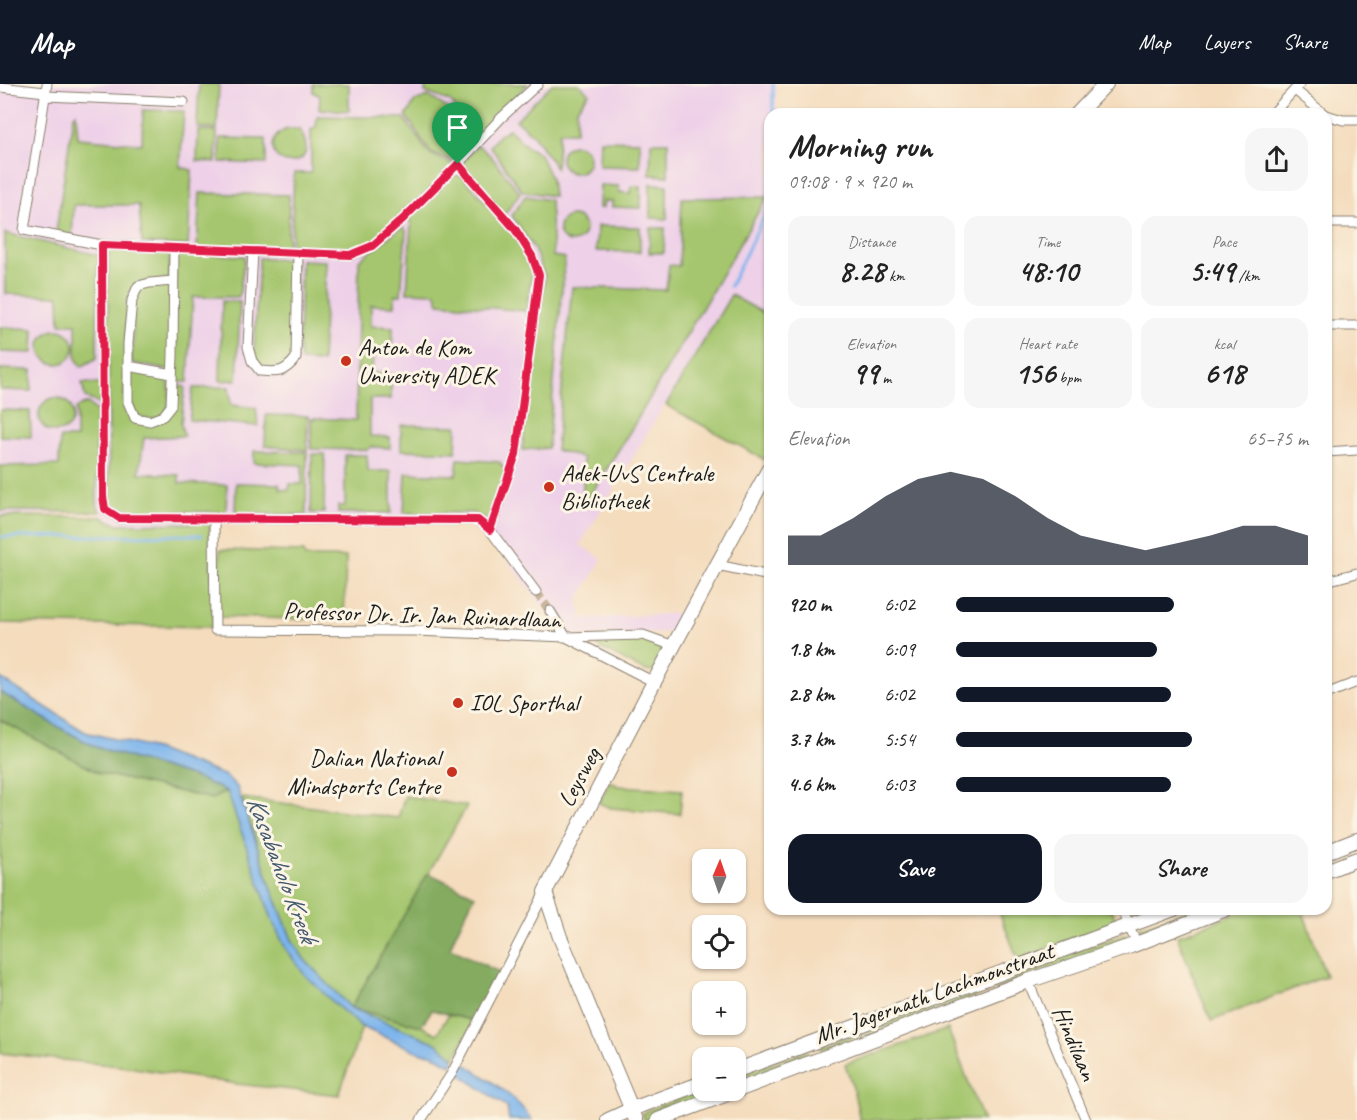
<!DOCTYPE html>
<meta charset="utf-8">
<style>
body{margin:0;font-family:Caveat,sans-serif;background:#f6f6f6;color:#222;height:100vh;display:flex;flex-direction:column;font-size:22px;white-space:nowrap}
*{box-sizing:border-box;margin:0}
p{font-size:20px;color:#767676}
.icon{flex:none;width:33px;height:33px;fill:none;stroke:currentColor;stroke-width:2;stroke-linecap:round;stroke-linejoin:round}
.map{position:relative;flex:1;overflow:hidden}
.sheet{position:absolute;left:764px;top:24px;width:568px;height:807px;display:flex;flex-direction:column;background:#fff;border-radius:18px;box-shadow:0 2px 4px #0004}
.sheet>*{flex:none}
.needle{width:39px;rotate:2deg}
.fabs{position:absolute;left:692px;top:765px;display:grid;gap:12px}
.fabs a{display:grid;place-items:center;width:54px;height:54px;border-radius:12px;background:#fff;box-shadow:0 2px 4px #0004;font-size:30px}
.pin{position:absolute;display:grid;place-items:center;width:51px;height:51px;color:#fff;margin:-62px -26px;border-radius:50% 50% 50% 0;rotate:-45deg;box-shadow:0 0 6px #0007}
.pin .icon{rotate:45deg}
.round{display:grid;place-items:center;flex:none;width:63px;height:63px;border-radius:18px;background:#f6f6f6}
.overview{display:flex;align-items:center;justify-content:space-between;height:102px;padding:0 24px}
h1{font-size:33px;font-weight:800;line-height:45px}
.metrics{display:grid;grid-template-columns:repeat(3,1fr);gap:9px;height:102px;padding:6px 24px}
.metrics div{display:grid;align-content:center;border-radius:15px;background:#f6f6f6;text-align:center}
.metrics b{font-size:30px;font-weight:800}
.metrics small{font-size:16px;font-weight:400}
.metrics p{font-size:16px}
.chart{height:168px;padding:12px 24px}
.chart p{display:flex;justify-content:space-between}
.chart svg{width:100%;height:108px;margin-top:6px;fill:#111827;opacity:.7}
.primary-button{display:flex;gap:12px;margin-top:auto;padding:12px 24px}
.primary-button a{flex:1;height:69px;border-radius:18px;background:#111827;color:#fff;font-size:24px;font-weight:800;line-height:69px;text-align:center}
.primary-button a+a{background:#f6f6f6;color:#222}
ul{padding:0 24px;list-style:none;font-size:20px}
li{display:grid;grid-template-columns:96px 72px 1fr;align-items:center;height:45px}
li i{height:15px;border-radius:8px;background:#111827}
header{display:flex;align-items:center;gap:36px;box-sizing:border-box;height:84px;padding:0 30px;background:#111827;color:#fff}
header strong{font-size:28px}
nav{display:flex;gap:33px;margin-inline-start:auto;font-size:21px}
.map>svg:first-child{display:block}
.built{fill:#eed0e8}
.green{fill:#a5c66e;stroke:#607145;stroke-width:1.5}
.forest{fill:#84ab61;stroke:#50643e;stroke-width:1.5}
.water{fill:#7bb4ec;stroke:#4c6884;stroke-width:1.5}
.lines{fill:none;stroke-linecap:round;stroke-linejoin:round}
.stream{stroke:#7bb4ec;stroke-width:3}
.street-tunnel{stroke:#c9b69d;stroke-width:9;stroke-dasharray:9 4.5;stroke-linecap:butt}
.street-casing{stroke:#887c6c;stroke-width:11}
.secondary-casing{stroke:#887c6c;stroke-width:16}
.street{stroke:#fff;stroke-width:9}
.secondary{stroke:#fff;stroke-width:14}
.route-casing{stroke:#fff;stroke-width:12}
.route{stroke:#e11d48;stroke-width:8}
.poi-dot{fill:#c8321e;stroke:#fcf5e5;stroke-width:2}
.labels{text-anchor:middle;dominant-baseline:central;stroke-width:6;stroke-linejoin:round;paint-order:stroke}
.poi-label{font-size:24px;fill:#1c1c1c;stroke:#fcf5e5;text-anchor:start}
.street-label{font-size:24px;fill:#1c1c1c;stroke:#fcf5e5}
.water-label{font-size:26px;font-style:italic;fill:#42596f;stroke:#fcf5e5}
</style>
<header>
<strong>Map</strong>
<nav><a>Map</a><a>Layers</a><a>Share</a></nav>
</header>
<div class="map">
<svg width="1357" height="1036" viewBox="0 0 1357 1036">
<rect width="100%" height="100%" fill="#fcf5e5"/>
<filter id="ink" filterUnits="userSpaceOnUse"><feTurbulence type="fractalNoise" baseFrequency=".0167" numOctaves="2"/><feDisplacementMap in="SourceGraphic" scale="12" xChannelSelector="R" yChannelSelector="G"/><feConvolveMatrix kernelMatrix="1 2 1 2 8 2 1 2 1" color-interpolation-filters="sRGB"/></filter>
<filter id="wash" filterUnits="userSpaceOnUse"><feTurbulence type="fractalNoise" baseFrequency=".008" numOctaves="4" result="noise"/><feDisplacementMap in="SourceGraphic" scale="24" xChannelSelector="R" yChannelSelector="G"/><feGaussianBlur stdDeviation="1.35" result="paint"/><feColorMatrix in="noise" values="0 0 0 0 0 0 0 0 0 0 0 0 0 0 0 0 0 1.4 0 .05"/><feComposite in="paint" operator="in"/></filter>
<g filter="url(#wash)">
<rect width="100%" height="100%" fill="#f4dcbd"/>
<polygon class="built" points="0,0 776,0 777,30 770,30 769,232 731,211 580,461 602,475 578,516 582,535 680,529 670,548 566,553 477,436 118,440 105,435 101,428 0,431"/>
<g class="green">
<polygon points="199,0 219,0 217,45 197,43"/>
<polygon points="313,0 349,0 349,27 319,25 320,12 313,8"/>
<polygon points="426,0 528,0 478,53 451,18 425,8"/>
<polygon points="552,0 579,0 589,9 577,25 576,48 559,48 556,84 534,52 516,36"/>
<polygon points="428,12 449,25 475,59 457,78 431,69 406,32 415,17"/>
<polygon points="143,26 184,27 180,83 192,86 188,162 142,159 139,121 74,121 72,152 56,148 73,33 76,29 78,54 142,60"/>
<polygon points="317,32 404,34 429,70 456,81 370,161 350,169 291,167 294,89 311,89 311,46 316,43"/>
<path d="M287,45h12c27,42 -34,42 -25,12 2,-6 6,-9 13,-12z"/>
<polygon points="509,45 527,63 540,70 551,95 553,112 522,107 490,62 499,51"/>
<polygon points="198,46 217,47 216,78 197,77"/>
<polygon points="220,54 266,55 266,80 220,78"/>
<polygon points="600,56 640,57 640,83 599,82"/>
<polygon points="651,58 668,58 668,92 650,91"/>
<polygon points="478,61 491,72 520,109 504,131 461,80"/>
<circle cx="575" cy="75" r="14"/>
<polygon points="452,90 463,93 515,151 533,187 526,227 439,219 436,209 407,208 411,138 406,135"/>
<polygon points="650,100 667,101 667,135 650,134"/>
<polygon points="600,101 619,102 619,108 630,109 631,102 641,103 641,124 612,123 612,117 604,117 603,124 599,124"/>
<polygon points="200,109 289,111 288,167 197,165"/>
<polygon points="525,112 550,116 553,172 565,174 548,364 522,366 545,193 534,165 512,132"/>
<polygon points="767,113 634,341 583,423 583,374 556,366 572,203 666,206 669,181 679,182 682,114"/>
<circle cx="572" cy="145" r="13"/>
<polygon points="403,142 406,147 401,211 395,211 395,222 371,221 371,242 393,243 392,269 373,269 372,289 391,290 391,315 370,315 370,352 390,353 390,364 371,363 367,366 311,365 311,334 356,336 359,176"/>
<polygon points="597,142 640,143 640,168 596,167"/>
<polygon points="650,144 665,144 664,169 649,169"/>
<polygon points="5,149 98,171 97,274 81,283 76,274 76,240 60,240 59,212 6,210"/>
<polygon points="108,164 170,168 169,195 137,199 127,217 124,321 133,337 156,338 174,324 172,301 185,303 181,340 184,352 144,354 139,389 179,391 179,399 227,401 226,428 118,427 109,418"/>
<polygon points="176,169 245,172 239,213 193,213 188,298 174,298"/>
<polygon points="259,174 295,176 295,243 291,276 283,283 270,284 257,281 254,265"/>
<polygon points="301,176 326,177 322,278 301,277 299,263"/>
<polygon points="171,201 172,287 132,279 134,218 141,203"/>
<polygon points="731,211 769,232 770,373 767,377 666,321"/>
<polygon points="222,217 240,218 237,296 220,297"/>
<polygon points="0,243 34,245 33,269 0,268"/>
<circle cx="57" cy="263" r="17"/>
<polygon points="0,285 32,286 31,307 0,306"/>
<path d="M131,285l38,8c0,17 5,41 -19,42 -4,0 -10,-3 -14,-4l-6,-15z"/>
<polygon points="82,299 102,300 101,321 85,313"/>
<polygon points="229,303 231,321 256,324 258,342 189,336 193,304"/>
<circle cx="56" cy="331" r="17"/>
<polygon points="88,319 96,327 97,421 101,428 0,427 0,382 59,381 60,354 76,354 76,324"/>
<polygon points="0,326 30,327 31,353 0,352"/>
<polygon points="266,331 308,332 307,366 265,362"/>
<polygon points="401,341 457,342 456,368 401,366"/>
<polygon points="254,367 307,368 306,431 235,429 236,399 279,400 280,405 289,406 290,400 302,400 302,381 254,379"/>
<polygon points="312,370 325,370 324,429 311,429"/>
<polygon points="345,371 367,371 368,387 391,387 391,429 338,429 338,422 345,422"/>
<polygon points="458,375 500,378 506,389 489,439 474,429 404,429 406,389 456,391"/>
<polygon points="0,432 103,433 105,435 118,440 210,439 213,543 0,539"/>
<polygon points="220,466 304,468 305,473 346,473 344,536 218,533"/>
<path d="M598,556l50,1c6,2 11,5 14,12l-7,18h-10l-45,-23 -3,-3z"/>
<polygon points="0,636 99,689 212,715 227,707 273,838 286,865 335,920 362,943 339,1011 237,1000 128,983 0,969"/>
<polygon points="610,697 618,702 682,706 680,730 611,724 599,719"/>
<polygon points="405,712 467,722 351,924 421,942 437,950 449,930 474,937 454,976 414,950 373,934 351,924 304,875 292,856 271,803 242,714 398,734"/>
<polygon points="998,825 1112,825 1116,838 1018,876"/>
<polygon points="1189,825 1211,825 1143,850 1139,848 1139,844 1140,843"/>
<polygon points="1249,825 1302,825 1326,892 1211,937 1177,852"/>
<polygon points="1125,850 1127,854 1126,856 1092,870 860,953 825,964 821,965 820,964 821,962"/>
<polygon points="948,945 983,1036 860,1036 853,1004 845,980"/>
<polygon points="804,968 808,968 810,972 735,1003 735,993"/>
<polygon points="702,1006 725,1007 649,1036 645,1036 642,1030 648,1026"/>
</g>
<g class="forest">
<polygon points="0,608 62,645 96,663 197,694 227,707 212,715 99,689 0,636"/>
<polygon points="428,789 475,811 456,849 450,864 499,888 474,937 432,926 421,942 351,924"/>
</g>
<g class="water">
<polygon points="0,594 85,648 155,665 226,692 237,703 271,803 292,856 304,875 351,924 434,958 452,971 454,976 451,981 432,970 421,969 362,943 335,920 304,890 286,865 273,838 227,707 197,694 96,663 62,645 0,608"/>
<path d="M462,978c25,16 53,33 70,58h-23l-2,-13 -50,-35z"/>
</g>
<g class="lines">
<g class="stream">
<polyline points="773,0 773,30"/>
<polyline points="730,202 770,120"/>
<polyline points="0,453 202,451"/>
</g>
</g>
</g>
<g filter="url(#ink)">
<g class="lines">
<polyline class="street-tunnel" points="536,508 550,527"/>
<defs>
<g id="street">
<polyline points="47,0 24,146 102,161 103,412 105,425 119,434 478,436 490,446 536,508"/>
<polyline points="0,3 45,8"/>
<polyline points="1295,6 1324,30"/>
<polyline points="45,12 184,18"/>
<polyline points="1272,30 1300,0"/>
<polyline points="1326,31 1343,36 1357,36"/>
<polyline points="458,80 515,145 532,172 539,191 516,370 490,446"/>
<polyline points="1326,139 1357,139"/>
<polyline points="102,161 350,171 372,163 403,135 458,80 501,34 538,0"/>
<path d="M253,167l-5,96 4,14 8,10c18,2 24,2 36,-13l2,-105"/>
<polyline points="173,197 150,199 138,202 132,216 128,259 128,318 135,334 150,337 163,332 171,322 173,272 174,164"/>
<polyline points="1326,242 1357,242"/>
<polyline points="128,282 172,290"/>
<polyline points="1326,368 1357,366"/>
<polyline points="214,435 215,546 415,547 566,553 654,598"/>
<polyline points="717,481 770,492"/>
<polyline points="1326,497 1357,489"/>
<polyline points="550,527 566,553 643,551 674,562"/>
<polyline points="1326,610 1357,598"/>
<polyline points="1124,825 1128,842 1137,859"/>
<polyline points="1028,897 1086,1036"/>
<polyline points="421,1036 452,989 545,808"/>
</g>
<g id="secondary">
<polyline points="1077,30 1106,0"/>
<polyline points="1326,768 1357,756"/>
<polyline points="1326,787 1357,775"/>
<polyline points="735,987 1174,825"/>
<polyline points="608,1036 632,1025 702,999"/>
<polyline points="636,1036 560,853 545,808 654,598 770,383"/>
<polyline points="658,1036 1028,897 1131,862 1226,825"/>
</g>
</defs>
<use href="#street" class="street-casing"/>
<use href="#secondary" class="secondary-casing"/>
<use href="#street" class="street"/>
<use href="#secondary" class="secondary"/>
</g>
</g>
<g class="lines" filter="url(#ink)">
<defs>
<polygon id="route" points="458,80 515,145 532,172 539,191 516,370 490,446 478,436 119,434 105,425 103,412 102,161 350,171 372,162 403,135"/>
</defs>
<use href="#route" class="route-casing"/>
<use href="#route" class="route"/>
</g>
<g class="poi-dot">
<circle cx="346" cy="277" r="6"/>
<circle cx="549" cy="403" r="6"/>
<circle cx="458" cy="619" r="6"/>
<circle cx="452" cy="688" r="6"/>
</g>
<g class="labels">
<g class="poi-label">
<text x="358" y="263">Anton de Kom<tspan x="358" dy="28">University ADEK</tspan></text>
<text x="561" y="389">Adek-UvS Centrale<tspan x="561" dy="28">Bibliotheek</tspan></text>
<text x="470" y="619">IOL Sporthal</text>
<text x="440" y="674" text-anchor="end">Dalian National<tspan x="440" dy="28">Mindsports Centre</tspan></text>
</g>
<g class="street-label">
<text transform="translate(422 531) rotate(2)">Professor Dr. Ir. Jan Ruinardlaan</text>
<text transform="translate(579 693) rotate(-62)">Leysweg</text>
<text transform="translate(934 909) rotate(-20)">Mr. Jagernath Lachmonstraat</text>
<text transform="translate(1075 959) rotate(67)">Hindilaan</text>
</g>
<g class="water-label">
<text transform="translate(282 785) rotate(69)">Kasabaholo Kreek</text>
</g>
</g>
</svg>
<div class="fabs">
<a><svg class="needle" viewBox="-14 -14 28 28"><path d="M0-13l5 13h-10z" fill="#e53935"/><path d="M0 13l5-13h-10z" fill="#767676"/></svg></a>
<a><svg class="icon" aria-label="locate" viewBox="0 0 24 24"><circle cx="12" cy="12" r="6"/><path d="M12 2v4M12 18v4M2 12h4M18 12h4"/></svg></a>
<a>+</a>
<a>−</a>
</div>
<div class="pin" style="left:458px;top:80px;background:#1e9e55"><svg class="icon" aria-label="arrive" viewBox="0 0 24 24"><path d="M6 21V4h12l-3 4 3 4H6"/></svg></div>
<section class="sheet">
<div class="overview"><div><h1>Morning run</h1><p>09:08 · 9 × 920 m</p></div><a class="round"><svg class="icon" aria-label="share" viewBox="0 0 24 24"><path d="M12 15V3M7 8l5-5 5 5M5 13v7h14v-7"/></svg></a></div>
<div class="metrics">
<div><p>Distance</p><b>8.28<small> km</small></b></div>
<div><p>Time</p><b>48:10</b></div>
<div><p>Pace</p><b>5:49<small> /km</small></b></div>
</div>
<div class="metrics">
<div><p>Elevation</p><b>99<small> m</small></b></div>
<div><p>Heart rate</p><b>156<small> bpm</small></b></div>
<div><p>kcal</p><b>618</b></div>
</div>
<div class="chart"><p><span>Elevation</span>65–75 m</p>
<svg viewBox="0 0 160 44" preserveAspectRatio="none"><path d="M0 44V32L10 32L20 25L30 16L40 9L50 6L60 9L70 16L80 25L90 32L100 35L110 38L120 35L130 32L140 28L150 28L160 32V44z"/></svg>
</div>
<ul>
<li><b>920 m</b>6:02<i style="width:62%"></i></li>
<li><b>1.8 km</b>6:09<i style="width:57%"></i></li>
<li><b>2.8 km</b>6:02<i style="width:61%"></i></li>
<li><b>3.7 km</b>5:54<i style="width:67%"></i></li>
<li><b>4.6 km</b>6:03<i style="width:61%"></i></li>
</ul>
<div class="primary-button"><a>Save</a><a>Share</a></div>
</section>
</div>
